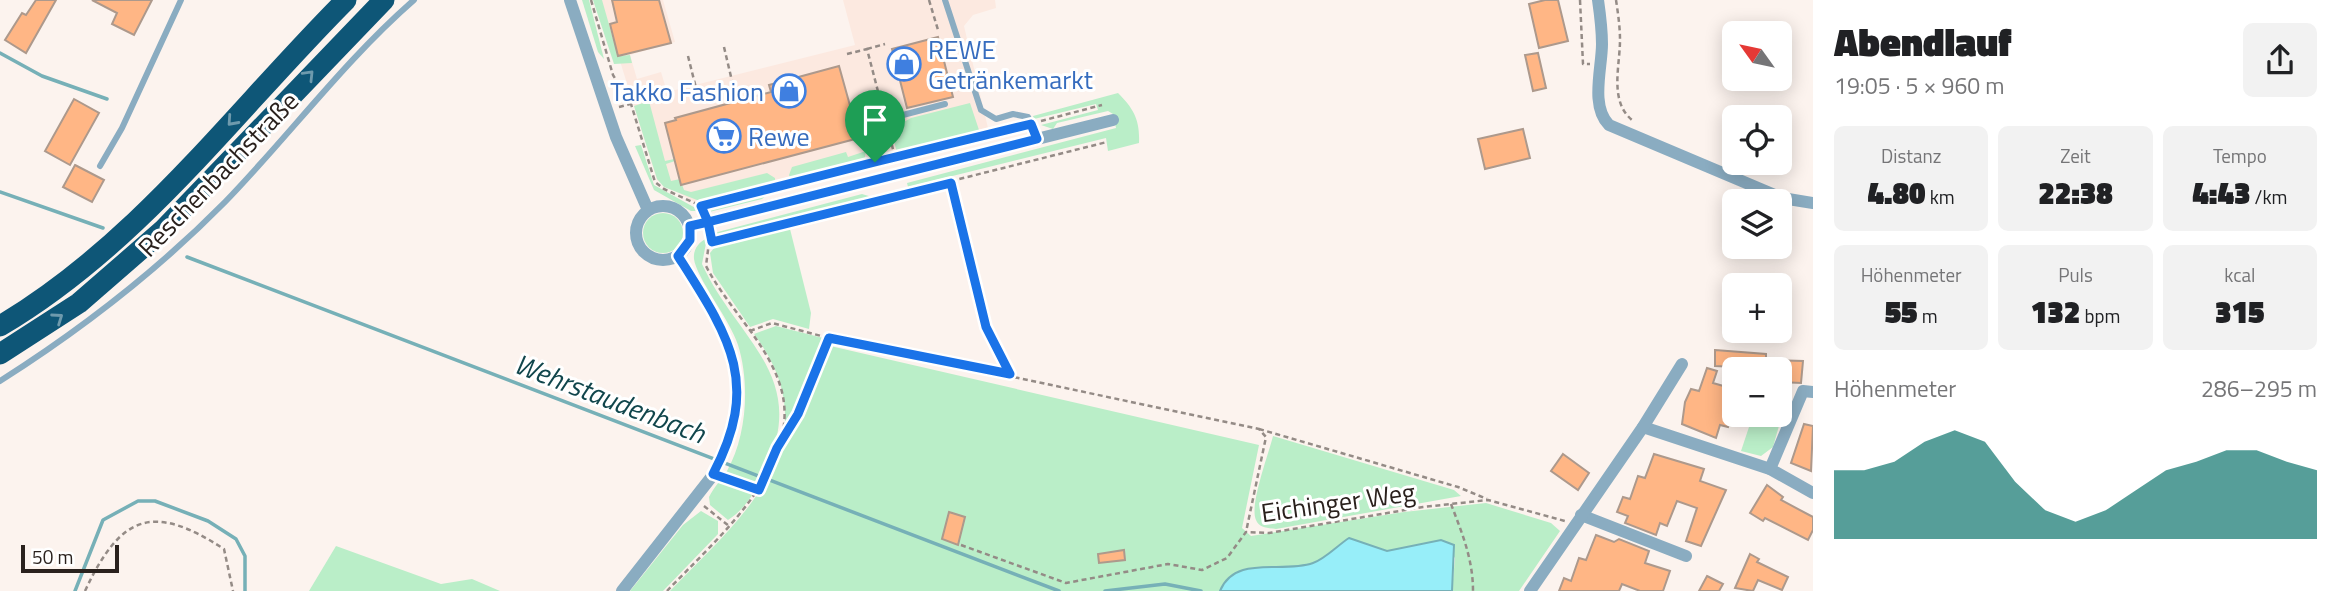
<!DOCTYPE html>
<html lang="de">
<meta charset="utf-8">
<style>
body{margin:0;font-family:"Titillium Web",sans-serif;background:#f2f2f2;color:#202124;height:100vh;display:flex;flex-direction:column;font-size:26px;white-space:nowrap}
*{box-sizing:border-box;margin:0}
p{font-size:23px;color:#757577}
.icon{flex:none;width:38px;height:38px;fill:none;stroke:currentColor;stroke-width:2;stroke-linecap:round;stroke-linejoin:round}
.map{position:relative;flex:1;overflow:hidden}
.details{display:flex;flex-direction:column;background:#fff;width:525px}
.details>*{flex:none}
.needle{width:46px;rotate:303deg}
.buttons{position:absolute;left:1722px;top:21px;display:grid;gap:14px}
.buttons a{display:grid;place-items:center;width:70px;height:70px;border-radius:10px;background:#fff;box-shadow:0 4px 18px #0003;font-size:35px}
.scale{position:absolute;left:21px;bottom:18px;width:98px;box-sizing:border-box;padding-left:7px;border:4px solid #2a211d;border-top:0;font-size:19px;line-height:24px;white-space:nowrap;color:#2a211d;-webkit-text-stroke:5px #fff;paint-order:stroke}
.pin{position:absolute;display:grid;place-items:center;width:60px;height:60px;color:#fff;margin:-72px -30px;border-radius:50% 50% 50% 0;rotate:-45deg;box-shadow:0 0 7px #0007}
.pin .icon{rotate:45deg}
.round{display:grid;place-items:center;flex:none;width:74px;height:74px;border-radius:10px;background:#f2f2f2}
.head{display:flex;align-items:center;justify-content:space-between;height:119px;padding:0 21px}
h1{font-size:38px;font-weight:800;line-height:52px}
.stats{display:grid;grid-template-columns:repeat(3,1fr);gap:10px;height:119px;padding:7px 21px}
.stats div{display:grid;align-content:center;border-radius:10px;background:#f2f2f2;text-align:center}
.stats b{font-size:30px;font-weight:800}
.stats small{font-size:19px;font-weight:400}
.stats p{font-size:19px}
.chart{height:196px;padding:14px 21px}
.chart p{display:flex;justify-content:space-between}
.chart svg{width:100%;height:126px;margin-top:7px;fill:#0f766e;opacity:.7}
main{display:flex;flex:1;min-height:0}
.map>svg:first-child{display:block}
.built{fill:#fce9e0}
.green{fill:#baeec8}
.water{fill:#97eef9;stroke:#76b0b7;stroke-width:2}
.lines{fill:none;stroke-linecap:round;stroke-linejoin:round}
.stream{stroke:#76b0b7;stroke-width:3.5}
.building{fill:#ffb685;stroke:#ad998c;stroke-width:2}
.path{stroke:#948b86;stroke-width:2.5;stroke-dasharray:5 3.5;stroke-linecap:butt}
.lane{stroke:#8aacc1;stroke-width:6}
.street{stroke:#8aacc1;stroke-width:12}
.highway{stroke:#0e5677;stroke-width:21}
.oneway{stroke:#6e9aad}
.route-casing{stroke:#fff;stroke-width:14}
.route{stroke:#1a73e8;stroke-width:9}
.labels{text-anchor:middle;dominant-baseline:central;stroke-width:6;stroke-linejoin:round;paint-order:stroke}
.shop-label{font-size:26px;fill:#366cbe;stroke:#fff;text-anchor:start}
.street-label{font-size:26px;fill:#2a211d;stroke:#fff}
.water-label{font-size:28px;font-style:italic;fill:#11464c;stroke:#fff}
</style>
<main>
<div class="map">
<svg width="1813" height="591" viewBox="0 0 1813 591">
<rect width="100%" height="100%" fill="#fcf3ee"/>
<polygon class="built" points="601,0 663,0 675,42 630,55 637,79 661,72 667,92 855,45 843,0 995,0 996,8 973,15 964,26 988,128 949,144 701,206 657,180"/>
<g class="green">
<polygon points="582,0 589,0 604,59 598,52"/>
<polygon points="593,0 602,0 618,56 630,55 632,63 614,64"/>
<path d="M1118,93c16,16 22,27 21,50l-31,8 -2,-13 -198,49 -1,-4 209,-55 -3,-14 -5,-3 -51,12 -4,6 -12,-4 57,-15 -2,-6 -62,15 -1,-3z"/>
<polygon points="649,101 665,161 674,159 675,161 666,164 671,181 680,179 684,190 691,192 767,173 775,178 775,184 702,202 664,187 657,179 634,106"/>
<polygon points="970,103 980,133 897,153 891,129 911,118"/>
<polygon points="641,145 654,185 701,211 691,211 654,190 635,146"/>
<polygon points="866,151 864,162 791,180 789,175 792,167 846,152 848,157"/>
<polygon points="772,190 762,199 709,212 707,209"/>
<polygon points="862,194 872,197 714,237 714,233"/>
<circle cx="663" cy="233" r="20"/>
<polygon points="789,225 811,313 809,329 773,319 750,327 713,273 710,253 719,242"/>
<path d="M707,238l-5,26c35,76 107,111 64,204 -9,20 -19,40 -38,52l-18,-15 -1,-8c5,-10 12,-17 18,-26 20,-35 23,-88 11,-126 -8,-25 -42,-68 -44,-86 -1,-10 5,-17 13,-21z"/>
<path d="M776,326l51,13 -1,6 433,100 -17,83 9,8 153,-24 82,-9 65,20 9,8 -41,60h-67l3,-33 -14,-18 -54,11 -38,-13c-11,7 -24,21 -36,25 -31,11 -78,-9 -93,28h-550c73,-75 164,-150 84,-257z"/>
<polygon points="1780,399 1786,401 1773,447 1761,456 1741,451 1753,415 1780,415"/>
<path d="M1273,436l181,54 7,6 -185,33c-8,-1 -17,-1 -20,-9 -7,-14 13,-67 17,-84z"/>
<polygon points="701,511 718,521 718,534 663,591 630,591 683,525"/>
<polygon points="336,546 441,584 472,579 500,591 309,591"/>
</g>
<path class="water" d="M1349,538l38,13 54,-11 13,5 -2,46h-232c15,-37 62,-17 93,-28 12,-4 25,-18 36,-25z"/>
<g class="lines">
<g class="stream">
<polyline points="0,53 42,76 107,99"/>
<polyline points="0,192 103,228"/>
<polyline points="187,257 1059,591"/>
<polyline points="75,591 103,520 138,501 155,501 208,521 236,539 245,556 245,591"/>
<polyline points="1105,591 1165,584 1201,591"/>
</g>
</g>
<g class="building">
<polygon points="36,0 56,0 26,53 5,40 22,13 26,15"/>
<polygon points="92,0 152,0 134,35 112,24 117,13"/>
<polygon points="612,0 659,0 671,43 618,56 610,24 617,22"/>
<polygon points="1545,0 1558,0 1568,41 1539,48 1529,4"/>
<polygon points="938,37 953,97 907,108 892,49"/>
<polygon points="1538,53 1546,88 1533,91 1525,55"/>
<polygon points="839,66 859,138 681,185 665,123 676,120 675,118 771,92 769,85"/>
<polygon points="74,99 99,113 70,165 45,151"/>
<polygon points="1523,129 1530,158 1485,169 1478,139"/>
<polygon points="75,165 104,180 92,202 63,187"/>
<polygon points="1715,350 1766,354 1766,360 1803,361 1801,383 1780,382 1780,369 1715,366"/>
<polygon points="1707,368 1717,371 1713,383 1734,389 1734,408 1728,427 1720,425 1716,438 1682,424 1685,402 1691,389 1699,391"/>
<polygon points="1804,424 1813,426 1811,471 1791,463"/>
<polygon points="1563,454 1589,473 1578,490 1551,471"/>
<polygon points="1654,454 1704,469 1700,481 1726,490 1701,546 1686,541 1697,508 1677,501 1667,526 1660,523 1656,535 1625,523 1628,516 1617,512 1623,497 1630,499 1638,476 1645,478"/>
<polygon points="1767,485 1783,497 1781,500 1813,517 1813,530 1808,540 1765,518 1763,521 1750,513"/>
<polygon points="949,512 965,517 958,545 942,539"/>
<polygon points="1596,535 1614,542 1619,539 1649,551 1645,563 1670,571 1663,591 1640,591 1622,584 1619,591 1559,591 1564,578 1571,581 1579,558 1586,560"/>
<polygon points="1124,550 1125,560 1099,563 1098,554"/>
<polygon points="1750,554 1759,559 1757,562 1788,577 1782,590 1758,580 1753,591 1735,588"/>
<polygon points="1707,576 1723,584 1719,591 1699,591"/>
</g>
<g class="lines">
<g class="path">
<polyline points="591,0 613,75 631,104 655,182 664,189 701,206 704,211"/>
<polyline points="929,0 938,30"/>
<polyline points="1580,0 1583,64 1590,64"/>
<path d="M1616,0c2,13 4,27 4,40 0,26 -11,61 12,80"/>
<polyline points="724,47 732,81"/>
<polyline points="867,49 885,44"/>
<polyline points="847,54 867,49 895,157"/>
<polyline points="688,56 697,92"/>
<polyline points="619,107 656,97"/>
<polyline points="1041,121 1102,105"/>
<polyline points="951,184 986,327 1011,374"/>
<polyline points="701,206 1021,126"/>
<polyline points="712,241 1107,142"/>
<polyline points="750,331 772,323 829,338 1259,429 1266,437 1246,532"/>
<polyline points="1259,429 1458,487 1487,499"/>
<polyline points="781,442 798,414 821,350 829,338"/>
<polyline points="726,478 759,490"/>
<path d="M1451,504c11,29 22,55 22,87"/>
<polyline points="704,506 729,526"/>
<polyline points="961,545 1066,583 1168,564 1202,570 1227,558 1246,532 1269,533 1423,507 1488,500 1565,521"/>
<path d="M85,591c36,-77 68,-88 139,-42l9,42"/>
<path d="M667,591c48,-51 139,-126 113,-206 -14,-44 -53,-78 -74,-119l4,-32"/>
</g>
<g class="lane">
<polyline points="945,0 981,110 996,119 1013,114 1028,117 1037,139"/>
<polyline points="899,116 945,104"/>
<polyline points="100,166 122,128 181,0"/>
<path d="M0,381c82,-52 156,-109 225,-179 64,-66 119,-141 189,-202"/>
</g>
<g class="street">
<polyline points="570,0 616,137 648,210"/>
<path d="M1598,0c2,14 4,30 4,44 0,24 -12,62 7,81l173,73 31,5"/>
<circle cx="663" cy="233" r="27"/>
<polyline points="690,226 1113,120"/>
<polyline points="1643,427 1770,469 1813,493"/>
<polyline points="1770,469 1803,391 1813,392"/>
<polyline points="1581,515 1686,556"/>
<path d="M622,591l91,-116c49,-94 15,-139 -35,-219"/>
<polyline points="1530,591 1643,427 1682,364"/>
</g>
<g class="highway">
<path d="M0,326c139,-82 234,-214 346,-326"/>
<polyline points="0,354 79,303 163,230 384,0"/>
</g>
</g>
<defs><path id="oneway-chevron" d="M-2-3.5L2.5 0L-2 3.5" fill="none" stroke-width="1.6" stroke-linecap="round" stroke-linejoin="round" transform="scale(1.75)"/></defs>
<g class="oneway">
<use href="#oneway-chevron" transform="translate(309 75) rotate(-46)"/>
<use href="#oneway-chevron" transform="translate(232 121) rotate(132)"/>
<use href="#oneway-chevron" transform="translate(58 318) rotate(-35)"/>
</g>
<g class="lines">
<defs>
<path id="route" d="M875,162l-174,44 7,16 -18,4v14l-12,16c50,79 84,126 35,218l46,16 18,-42 21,-34 31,-76 181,36 -24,-47 -35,-144 -239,59 -4,-20 329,-83 -6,-15 -156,38"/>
</defs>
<use href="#route" class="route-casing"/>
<use href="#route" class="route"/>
</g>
<defs>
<symbol id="shop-ring" viewBox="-11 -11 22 22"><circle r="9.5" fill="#fff" stroke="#3f7fe0" stroke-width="1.5"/><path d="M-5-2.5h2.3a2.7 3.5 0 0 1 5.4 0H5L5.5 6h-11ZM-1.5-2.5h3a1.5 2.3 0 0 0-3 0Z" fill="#3f7fe0"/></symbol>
<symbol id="supermarket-ring" viewBox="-11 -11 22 22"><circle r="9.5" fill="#fff" stroke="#3f7fe0" stroke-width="1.5"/><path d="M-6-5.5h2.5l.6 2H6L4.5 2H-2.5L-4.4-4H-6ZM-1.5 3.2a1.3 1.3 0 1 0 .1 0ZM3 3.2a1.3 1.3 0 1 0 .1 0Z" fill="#3f7fe0"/></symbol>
</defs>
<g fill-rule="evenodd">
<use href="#shop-ring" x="885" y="45" width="38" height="38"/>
<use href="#shop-ring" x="770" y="72" width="38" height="38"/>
<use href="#supermarket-ring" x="705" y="117" width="38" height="38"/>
</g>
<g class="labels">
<g class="shop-label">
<text x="928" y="49">REWE<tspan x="928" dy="30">Getränkemarkt</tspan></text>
<text x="764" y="91" text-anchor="end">Takko Fashion</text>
<text x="748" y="136">Rewe</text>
</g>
<g class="street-label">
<text transform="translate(218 174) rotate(-46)">Reschenbachstraße</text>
<text transform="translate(1338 502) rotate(-8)">Eichinger Weg</text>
</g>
<g class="water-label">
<text transform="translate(610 398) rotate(21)">Wehrstaudenbach</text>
</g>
</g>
</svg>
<div class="buttons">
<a><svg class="needle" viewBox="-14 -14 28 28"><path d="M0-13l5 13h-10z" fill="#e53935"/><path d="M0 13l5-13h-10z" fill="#757577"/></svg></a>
<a><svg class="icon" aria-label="locate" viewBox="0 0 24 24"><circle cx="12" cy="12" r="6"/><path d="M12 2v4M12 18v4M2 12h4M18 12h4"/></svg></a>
<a><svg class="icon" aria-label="layers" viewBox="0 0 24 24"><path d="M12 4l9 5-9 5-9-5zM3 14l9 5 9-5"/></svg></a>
<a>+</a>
<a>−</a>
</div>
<div class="scale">50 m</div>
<div class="pin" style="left:875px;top:162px;background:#1e9e55"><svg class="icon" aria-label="arrive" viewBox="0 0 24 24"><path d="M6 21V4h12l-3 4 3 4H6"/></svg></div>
</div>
<section class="details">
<div class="head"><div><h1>Abendlauf</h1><p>19:05 · 5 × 960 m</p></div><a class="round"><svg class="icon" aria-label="share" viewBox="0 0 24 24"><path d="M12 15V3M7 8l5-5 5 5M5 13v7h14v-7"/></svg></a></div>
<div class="stats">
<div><p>Distanz</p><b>4.80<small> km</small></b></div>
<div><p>Zeit</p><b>22:38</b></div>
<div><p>Tempo</p><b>4:43<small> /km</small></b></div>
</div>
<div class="stats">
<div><p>Höhenmeter</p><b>55<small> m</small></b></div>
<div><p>Puls</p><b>132<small> bpm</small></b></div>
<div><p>kcal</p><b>315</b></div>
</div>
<div class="chart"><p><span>Höhenmeter</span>286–295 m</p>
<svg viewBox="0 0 160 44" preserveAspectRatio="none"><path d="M0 44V20L10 20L20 17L30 10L40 6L50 10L60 24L70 34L80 38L90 34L100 27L110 20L120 17L130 13L140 13L150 17L160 20V44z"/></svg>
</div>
</section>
</main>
